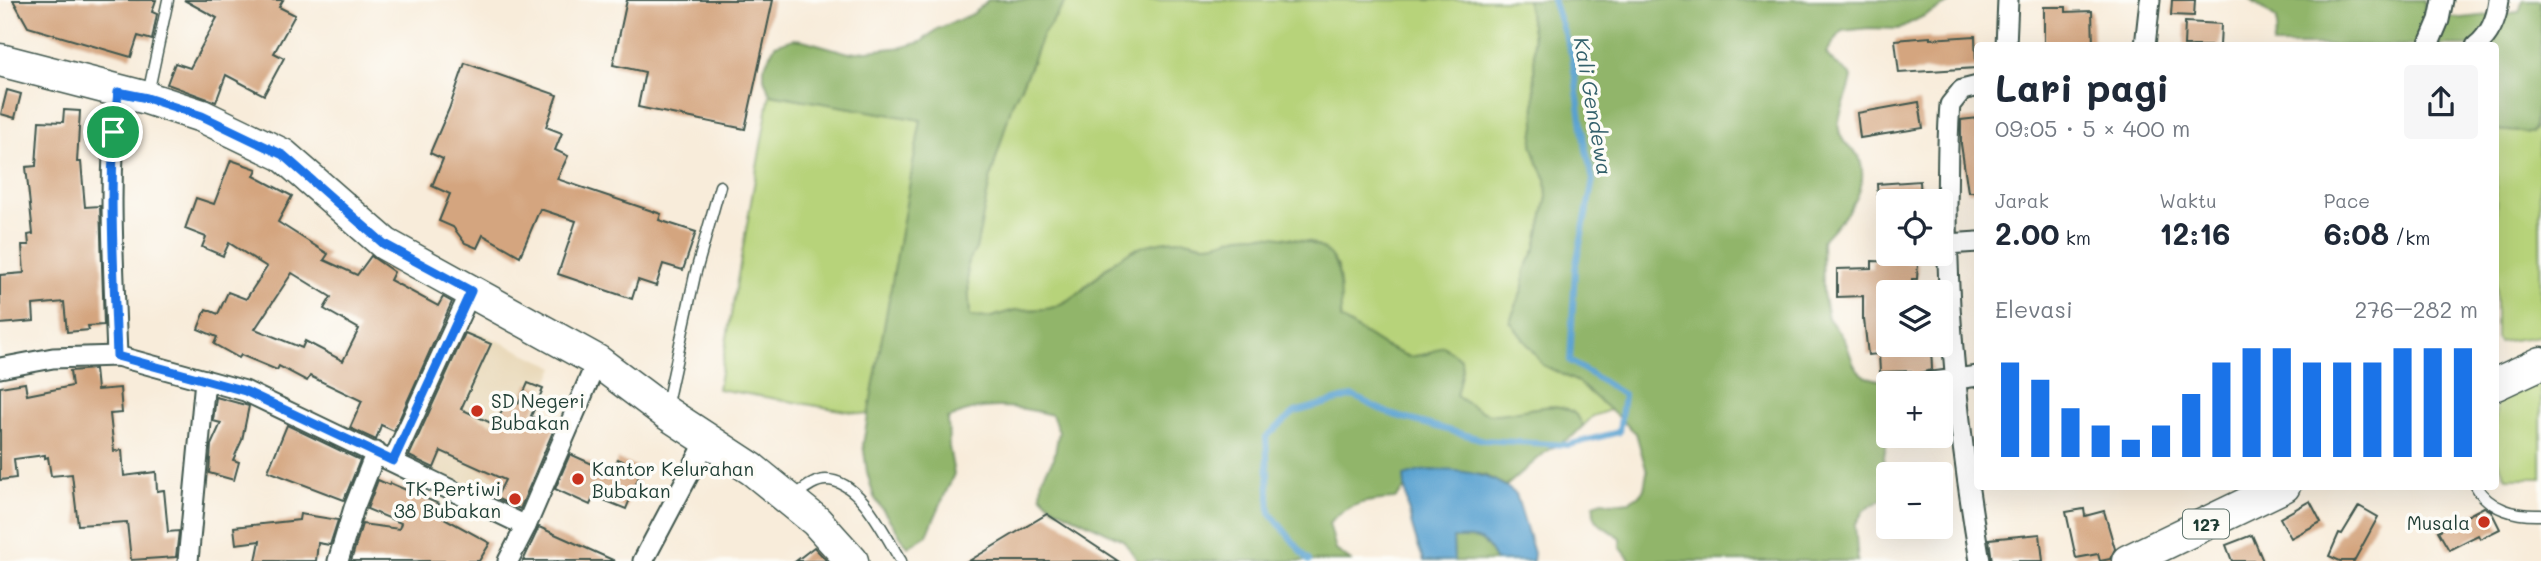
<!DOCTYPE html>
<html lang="id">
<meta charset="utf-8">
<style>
body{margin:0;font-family:Mali,sans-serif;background:#f6f6f7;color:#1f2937;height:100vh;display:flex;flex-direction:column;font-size:26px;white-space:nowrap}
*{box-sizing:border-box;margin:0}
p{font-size:23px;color:#747a83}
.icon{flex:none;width:38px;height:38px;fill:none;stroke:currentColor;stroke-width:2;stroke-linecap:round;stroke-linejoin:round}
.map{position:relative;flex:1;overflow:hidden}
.panel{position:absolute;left:1974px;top:42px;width:525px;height:448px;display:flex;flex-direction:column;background:#fff;border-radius:7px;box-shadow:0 7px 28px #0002}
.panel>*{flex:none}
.tools{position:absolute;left:1876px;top:189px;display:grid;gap:14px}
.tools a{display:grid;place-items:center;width:77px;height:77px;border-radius:7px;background:#fff;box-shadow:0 7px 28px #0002;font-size:35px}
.pin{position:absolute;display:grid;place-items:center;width:60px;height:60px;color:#fff;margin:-30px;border:4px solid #fff;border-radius:50%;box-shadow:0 2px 7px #0007}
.round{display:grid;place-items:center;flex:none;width:74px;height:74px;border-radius:7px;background:#f6f6f7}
.summary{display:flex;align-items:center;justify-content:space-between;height:119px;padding:0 21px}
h1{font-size:38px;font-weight:700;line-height:52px}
.stats{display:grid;grid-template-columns:repeat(3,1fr);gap:10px;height:119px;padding:7px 21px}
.stats div{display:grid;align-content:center}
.stats b{font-size:30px;font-weight:700}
.stats small{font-size:19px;font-weight:400}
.stats p{font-size:19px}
.chart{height:196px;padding:14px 21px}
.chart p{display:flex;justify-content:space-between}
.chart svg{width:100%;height:126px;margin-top:7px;stroke:#1a73e8;stroke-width:6}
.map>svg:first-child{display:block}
.built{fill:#e9d9ba}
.green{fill:#b7d37a;stroke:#6b8857;stroke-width:2}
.forest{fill:#91b56a;stroke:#58794f;stroke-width:2}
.water{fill:#59a1d0;stroke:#3c6f82;stroke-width:2}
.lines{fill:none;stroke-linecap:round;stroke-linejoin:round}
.stream{stroke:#59a1d0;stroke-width:6}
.building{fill:#d4a57f;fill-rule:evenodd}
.lane-casing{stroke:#40574d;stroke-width:13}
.street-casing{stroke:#40574d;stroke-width:23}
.primary-casing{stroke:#40574d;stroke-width:35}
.lane{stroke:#fff;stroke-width:10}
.street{stroke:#fff;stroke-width:19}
.primary{stroke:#fff;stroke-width:32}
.route-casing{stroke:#fff;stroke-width:14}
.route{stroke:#1a73e8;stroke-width:9}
.poi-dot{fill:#c8321e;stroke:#fdfcf7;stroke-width:2.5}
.labels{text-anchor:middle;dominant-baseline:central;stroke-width:7;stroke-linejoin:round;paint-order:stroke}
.shield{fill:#fdfcf7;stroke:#62766e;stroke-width:2}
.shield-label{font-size:18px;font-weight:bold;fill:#1f3d34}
.poi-label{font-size:19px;fill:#1f3d34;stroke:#fdfcf7;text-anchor:start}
.water-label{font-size:21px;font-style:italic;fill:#33606b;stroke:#fdfcf7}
</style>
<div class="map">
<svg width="2541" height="561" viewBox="0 0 2541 561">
<rect width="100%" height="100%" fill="#fdfcf7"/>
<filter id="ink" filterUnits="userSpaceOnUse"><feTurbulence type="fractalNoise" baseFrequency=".0143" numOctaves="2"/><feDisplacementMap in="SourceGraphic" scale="14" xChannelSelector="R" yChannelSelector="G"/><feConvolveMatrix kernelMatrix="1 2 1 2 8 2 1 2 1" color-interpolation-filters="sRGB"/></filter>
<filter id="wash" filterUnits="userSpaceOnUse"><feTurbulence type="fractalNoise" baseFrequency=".00686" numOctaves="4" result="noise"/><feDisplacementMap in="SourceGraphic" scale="28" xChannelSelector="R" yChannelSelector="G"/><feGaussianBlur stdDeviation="1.57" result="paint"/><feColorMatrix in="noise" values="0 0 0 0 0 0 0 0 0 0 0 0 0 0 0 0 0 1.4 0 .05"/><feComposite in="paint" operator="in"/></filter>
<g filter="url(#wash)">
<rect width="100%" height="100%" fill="#f8ecda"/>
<polygon class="built" points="461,324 555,367 494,499 400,456"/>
<g class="green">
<path d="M1067,0h460l7,45 1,81 -2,18 5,19 8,16 1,18 -11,51 -11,22 -2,18 -13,33 33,44 35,17 32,28 -17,6 -10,10c-17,-39 -63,-8 -93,-12 -11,-2 -24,-12 -34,-18l6,-27 -35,-15 -18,3 -25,-11 -43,-27 -3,-53 -26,-24 -54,-6h-18l-18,7 -18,1 -19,-4 -51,9 -26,17 -33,30 -24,13 -37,1 -27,10 -17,-4 -3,-52 9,-16 15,-72 21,-72 16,-32 14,-36z"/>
<polygon points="770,94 921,120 870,415 718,389"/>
<polygon points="2539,108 2541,336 2499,342 2496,338 2496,130 2531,133 2537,126"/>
<polygon points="2541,374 2541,478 2506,478 2496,457 2496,398"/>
</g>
<g class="forest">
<path d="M988,0h79l-25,36 -14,36 -16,32 -21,72 -15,73 -9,15 3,52c26,5 25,-3 47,-6 12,-1 25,1 37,-3 33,-11 50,-46 82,-58 14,-6 32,-9 47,-9 7,0 14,4 21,4 14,1 24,-6 37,-8 20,-3 73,2 87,17 16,16 12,45 13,66l43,27 25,11 18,-3 16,-8 18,13 1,10 -6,27c10,6 24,17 35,18 30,2 77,-25 92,12l-10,10 -25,14 -42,36 -22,-11 -54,-5 -25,6v12l-10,11c-26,1 -48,4 -66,24l7,27 15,11h-213l-15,-21 -70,-33 -12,-12 1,-17 12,-20 5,-27 -7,-16c-33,-9 -72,-14 -104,4l1,28 5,27 -27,61 -19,12 -34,-50 -7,-25 -4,-28 58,-324 -151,-26 -6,-16v-11l11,-22 18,-6 10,1 46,13 54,-6 18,-5 16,-13 36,-15z"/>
<path d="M1527,0h429l-58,29 -29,-1 -27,3 -16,22c8,14 17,13 26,24 -5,33 -31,52 7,79 13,38 -15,60 -37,85l1,52 5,25 17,22 9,25 6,7 7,5 24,6h-3v53h6l-8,9 -3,17 11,12h-6v22l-24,14 -9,15 3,36h-227l-11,-14v-9c-14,-11 -29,-13 -26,-34l9,-3 9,2 18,-2 8,-5 6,-7 3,-17 -11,-39 -58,-51 -35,-17 -33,-44 13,-33 2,-18 11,-22 11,-51 -1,-18 -8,-16 -6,-19 3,-18 -1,-81z"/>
<path d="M2251,0h173l2,16 35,2 58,-6 4,-12h18c0,28 0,115 -10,133l-35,-3v-84l-223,-1 4,-16v-10z"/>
<path d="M1453,538c27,0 30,-2 43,23h-42z"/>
</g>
<path class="water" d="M1421,471c35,-3 68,1 95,23l18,59 -1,8h-37c-12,-25 -16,-24 -43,-23l1,23h-30c-12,-28 -18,-54 -20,-85z"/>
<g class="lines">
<polyline class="stream" points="1309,561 1270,513 1266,437 1295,412 1353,396 1390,414 1484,440 1568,445 1619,432 1624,395 1570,361 1575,269 1593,180 1584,141 1572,56 1553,0"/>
</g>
<g id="blocks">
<g class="building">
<polygon points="13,0 156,0 152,12 157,14 152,40 138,36 131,57 28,27"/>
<polygon points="184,0 283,0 279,7 295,15 274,53 284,58 264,95 226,75 216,102 167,84 175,63 190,68 217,18"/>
<polygon points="627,0 773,0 745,129 638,107 645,72 613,65"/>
<polygon points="2172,0 2195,0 2194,16 2171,15"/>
<polygon points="2044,7 2066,7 2066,12 2092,11 2093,46 2044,46"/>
<polygon points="2185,22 2221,24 2220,46 2184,46"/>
<polygon points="1975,36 1976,68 1899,73 1895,40 1930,37 1930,39"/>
<polygon points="465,63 557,95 546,127 562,133 555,150 568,156 557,179 661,214 659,220 696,232 683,270 663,264 656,286 638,280 632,299 558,274 576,221 540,209 520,256 483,235 477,248 465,243 453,227 439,221 450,194 432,186 443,159 430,153 449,109"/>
<polygon points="7,90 21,94 15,118 1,114"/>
<polygon points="1919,102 1923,128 1860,138 1857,113"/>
<polygon points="64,110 80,111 77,162 81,162 85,207 100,206 104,325 88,326 89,330 67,332 64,302 33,305 34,321 0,324 0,275 24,273 22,245 29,245 28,235 33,234 26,167 36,166 39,121 63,122"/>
<polygon points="1978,118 1978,192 1968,192 1961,144 1961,120"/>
<path d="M231,160l26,9 -3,7 38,20 -14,26 50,32 -4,6 33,15 14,-19 23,16 -4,8 48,26 5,-9 9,5 -58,129 -13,-6 -5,15 -26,-12 12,-27 -52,-25 -3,5 -28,-15 -2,4 -36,-15 -2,3 -25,-14 3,-7 -19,-8 8,-20 12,5 10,-22 18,7 21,-32 -38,-24 -6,13 -21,-9 4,-10 -21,-8 11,-31 18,6zM292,273l39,24 -7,12 35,20 -16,32 -38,-20 -3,7 -47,-19z"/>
<polygon points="1920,181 1921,201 1878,201 1877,184"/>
<polygon points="1872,261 1918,263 1917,279 1912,279 1911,292 1888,292 1888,345 1931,345 1932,370 1919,373 1915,379 1912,379 1911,371 1880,372 1879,354 1868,355 1864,319 1863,319 1863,296 1837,297 1837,269 1872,268"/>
<polygon points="465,333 491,344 461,409 495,425 508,398 519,403 528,383 543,389 531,416 555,427 520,509 496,498 505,480 441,451 434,468 409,456"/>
<polygon points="95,369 97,390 120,388 122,413 110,414 114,451 122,450 124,476 156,472 157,491 164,490 168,532 179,531 176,557 131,560 127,522 78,525 72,474 51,476 48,457 45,458 45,455 14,459 16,478 0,480 0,387 25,383 27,395 72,386 70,371"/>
<polygon points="216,397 249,406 242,440 233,460 239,462 234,480 209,473 211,445 221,423 213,421"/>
<polygon points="287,425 360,460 344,500 268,471"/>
<polygon points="570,454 612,473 618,459 642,469 626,509 594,496 590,505 555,489"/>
<polygon points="378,480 389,485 390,483 439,504 435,513 490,543 479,561 351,561 362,524 399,529 401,523 367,509"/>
<polygon points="2310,501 2321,522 2291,538 2280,518"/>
<polygon points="2359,506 2378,517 2354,561 2340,561 2329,556 2339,533 2342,534"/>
<polygon points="2484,507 2491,511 2500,529 2480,539 2478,535 2449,550 2438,531"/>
<polygon points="2084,509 2085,516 2104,511 2115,549 2110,559 2100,561 2098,554 2076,558 2066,512"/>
<polygon points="300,514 338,520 330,545 318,543 316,561 256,561 260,541 236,544 234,527 299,520"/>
<polygon points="1047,514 1118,561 969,561 1012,535"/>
<polygon points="539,527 615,561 523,561"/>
<polygon points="2040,534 2043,561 1992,561 1989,539"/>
<polygon points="2252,535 2263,561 2232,561 2226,545"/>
<polygon points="814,547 827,561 796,561"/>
</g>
</g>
</g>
<g filter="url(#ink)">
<use href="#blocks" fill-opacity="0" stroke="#40574d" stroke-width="2"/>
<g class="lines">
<defs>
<g id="lane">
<polyline points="148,94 168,0"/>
<polyline points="666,408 695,275 720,186"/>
<path d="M2476,486c13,24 41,30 65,29"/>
<path d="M793,497c10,-7 21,-17 33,-17 35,0 59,56 75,81"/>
</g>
<g id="street">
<polyline points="2006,46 2008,0"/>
<polyline points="2145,46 2150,0"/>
<polyline points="2428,46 2439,20 2443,0"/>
<path d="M2476,46c14,-11 21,-29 23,-46"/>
<path d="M1978,86l-16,4 -12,15c-3,33 -2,67 -3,101 0,119 13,237 33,355"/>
<polyline points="1948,244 1978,242"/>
<path d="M117,356c-3,-88 -10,-176 1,-264"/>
<polyline points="0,368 53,358 117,356 245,391 526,526 597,361"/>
<polyline points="1926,383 1978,376"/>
<polyline points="393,461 471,291"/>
<polyline points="188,561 205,380"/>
<polyline points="338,561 354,508 376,452"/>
<polyline points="508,561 526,526"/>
<polyline points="643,561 707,440"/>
</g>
<g id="primary">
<polyline points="0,60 147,98 202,116 283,155 385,244 597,361 665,412 752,469 816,521 852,561"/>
<polyline points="2496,384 2541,363"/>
<polyline points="2128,561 2284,486"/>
</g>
</defs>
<use href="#lane" class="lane-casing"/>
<use href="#street" class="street-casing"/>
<use href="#primary" class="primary-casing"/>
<use href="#lane" class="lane"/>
<use href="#street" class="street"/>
<use href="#primary" class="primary"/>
</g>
</g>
<g class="lines" filter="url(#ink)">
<defs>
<path id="route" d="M118,92l29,6 55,18 81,39 101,89 87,47 -78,170 -148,-70 -128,-35c-3,-88 -10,-176 1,-264z"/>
</defs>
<use href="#route" class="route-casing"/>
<use href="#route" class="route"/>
</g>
<g class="poi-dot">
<circle cx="477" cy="411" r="7"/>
<circle cx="578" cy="479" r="7"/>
<circle cx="515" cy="499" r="7"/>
<circle cx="2484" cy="522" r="7"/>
</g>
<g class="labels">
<rect class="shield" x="2183" y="509.5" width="46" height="29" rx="5"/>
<g class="shield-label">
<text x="2206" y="524">127</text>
</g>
<g class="poi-label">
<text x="491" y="400">SD Negeri<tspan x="491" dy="22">Bubakan</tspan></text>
<text x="592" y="468">Kantor Kelurahan<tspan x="592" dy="22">Bubakan</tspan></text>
<text x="501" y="488" text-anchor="end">TK Pertiwi<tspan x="501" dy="22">38 Bubakan</tspan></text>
<text x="2470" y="522" text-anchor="end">Musala</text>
</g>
<g class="water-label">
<text transform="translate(1594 106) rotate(80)">Kali Gendewa</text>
</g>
</g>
</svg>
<div class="tools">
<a><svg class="icon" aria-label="locate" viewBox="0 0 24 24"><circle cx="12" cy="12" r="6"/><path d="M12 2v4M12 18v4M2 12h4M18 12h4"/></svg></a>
<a><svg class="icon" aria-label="layers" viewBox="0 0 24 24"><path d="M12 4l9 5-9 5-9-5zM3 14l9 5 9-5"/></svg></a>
<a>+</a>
<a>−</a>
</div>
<div class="pin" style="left:113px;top:132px;background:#1e9e55"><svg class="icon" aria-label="arrive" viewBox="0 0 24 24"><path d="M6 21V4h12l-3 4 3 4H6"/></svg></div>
<section class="panel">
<div class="summary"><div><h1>Lari pagi</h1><p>09:05 · 5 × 400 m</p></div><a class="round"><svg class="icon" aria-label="share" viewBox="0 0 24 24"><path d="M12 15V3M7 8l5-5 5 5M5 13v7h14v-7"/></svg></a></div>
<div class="stats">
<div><p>Jarak</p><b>2.00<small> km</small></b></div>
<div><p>Waktu</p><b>12:16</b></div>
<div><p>Pace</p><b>6:08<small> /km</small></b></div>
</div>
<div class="chart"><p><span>Elevasi</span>276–282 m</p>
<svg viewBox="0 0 160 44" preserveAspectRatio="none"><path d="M5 44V11M15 44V17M25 44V27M35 44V33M45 44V38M55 44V33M65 44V22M75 44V11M85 44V6M95 44V6M105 44V11M115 44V11M125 44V11M135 44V6M145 44V6M155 44V6"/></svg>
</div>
</section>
</div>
